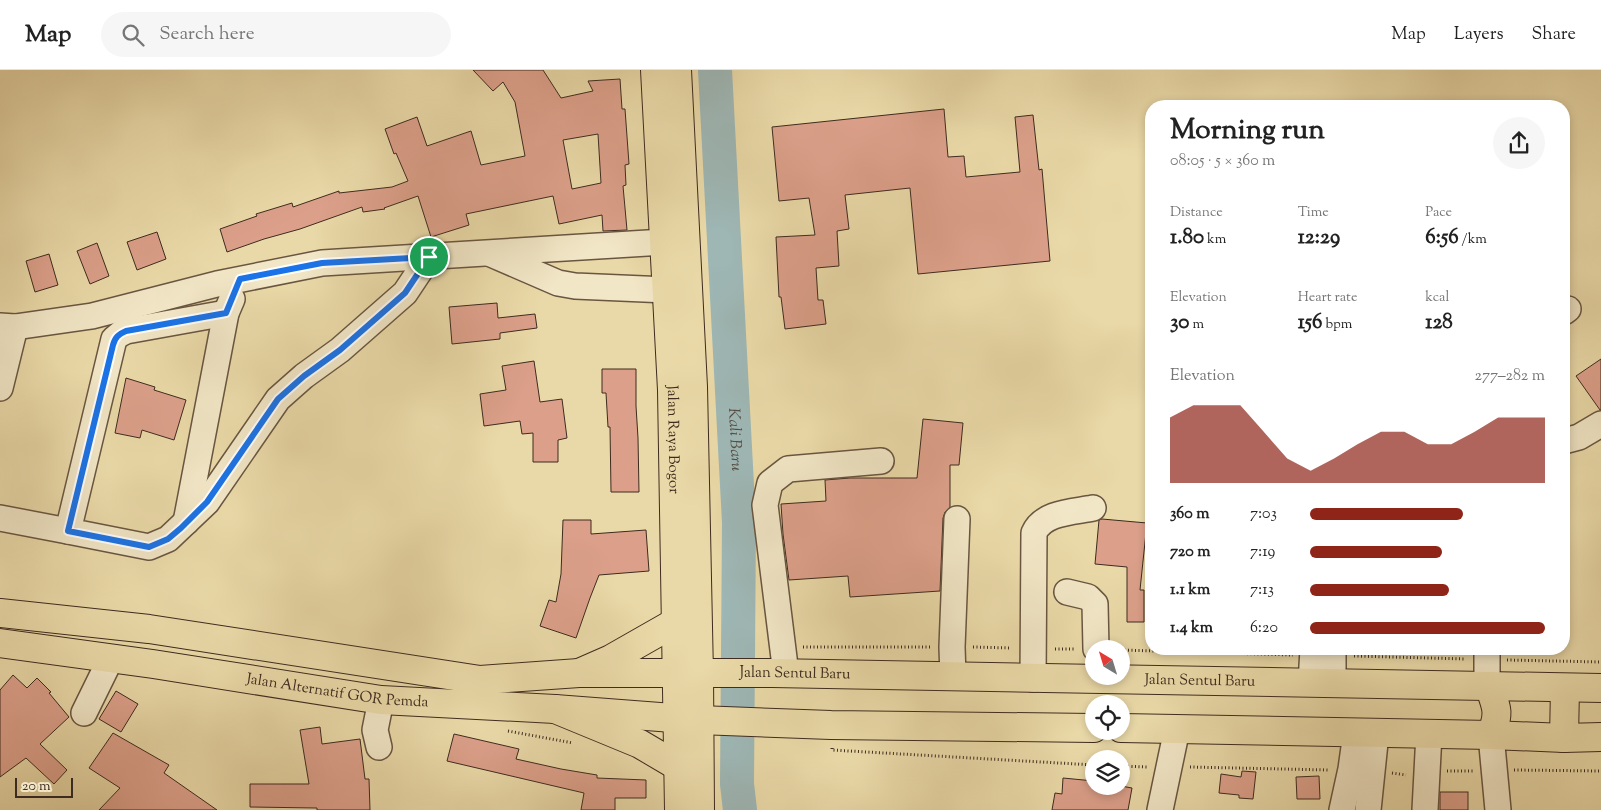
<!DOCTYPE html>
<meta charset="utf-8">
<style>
body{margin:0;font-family:"Sorts Mill Goudy",serif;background:#f6f6f6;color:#222;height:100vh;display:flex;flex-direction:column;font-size:19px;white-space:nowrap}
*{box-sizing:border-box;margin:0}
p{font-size:16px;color:#767676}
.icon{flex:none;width:28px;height:28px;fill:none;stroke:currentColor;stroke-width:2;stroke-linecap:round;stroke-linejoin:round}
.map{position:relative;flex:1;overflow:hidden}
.details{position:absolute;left:1145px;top:30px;width:425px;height:555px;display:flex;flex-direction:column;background:#fff;border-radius:20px;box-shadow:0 2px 8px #0003}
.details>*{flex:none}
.needle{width:32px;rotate:322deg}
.tools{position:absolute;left:1085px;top:570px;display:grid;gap:10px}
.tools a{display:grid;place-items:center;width:45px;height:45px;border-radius:50%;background:#fff;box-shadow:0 2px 8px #0003;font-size:25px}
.scale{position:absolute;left:15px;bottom:12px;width:58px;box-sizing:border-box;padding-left:5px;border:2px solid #3e2b1f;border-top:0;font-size:14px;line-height:18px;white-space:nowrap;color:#3e2b1f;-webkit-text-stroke:4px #f1e6c6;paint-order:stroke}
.pin{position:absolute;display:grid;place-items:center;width:42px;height:42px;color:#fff;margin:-21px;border:2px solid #fff;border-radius:50%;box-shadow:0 1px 5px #0007}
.round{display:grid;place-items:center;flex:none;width:52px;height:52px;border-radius:26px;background:#f6f6f6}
.headline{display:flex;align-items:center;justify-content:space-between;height:85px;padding:0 25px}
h1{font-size:28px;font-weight:700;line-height:38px}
.figures{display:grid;grid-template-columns:repeat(3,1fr);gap:8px;height:85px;padding:5px 25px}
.figures div{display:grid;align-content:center}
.figures b{font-size:21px;font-weight:700}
.figures small{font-size:14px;font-weight:400}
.figures p{font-size:14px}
.chart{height:140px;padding:10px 25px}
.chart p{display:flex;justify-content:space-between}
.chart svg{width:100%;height:90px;margin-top:5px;fill:#8f2418;opacity:.7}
ul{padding:0 25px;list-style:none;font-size:16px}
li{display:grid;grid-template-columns:80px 60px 1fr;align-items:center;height:38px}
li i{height:12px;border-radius:6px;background:#8f2418}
header{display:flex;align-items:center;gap:30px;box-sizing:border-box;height:70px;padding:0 25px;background:#fff;border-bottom:1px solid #e0e0e0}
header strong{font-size:24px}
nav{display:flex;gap:28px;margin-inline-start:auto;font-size:18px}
.search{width:350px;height:45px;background:#f6f6f6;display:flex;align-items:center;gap:12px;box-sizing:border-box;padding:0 18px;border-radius:28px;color:#767676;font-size:19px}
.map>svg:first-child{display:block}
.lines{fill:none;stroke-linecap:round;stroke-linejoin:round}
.river{stroke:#9eb7b5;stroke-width:34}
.building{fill:#dca08a;stroke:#3e2b1f;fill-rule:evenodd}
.minor-casing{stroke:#695641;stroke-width:28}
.major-casing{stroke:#3e2b1f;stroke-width:30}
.highway-casing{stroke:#3e2b1f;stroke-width:30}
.path{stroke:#3e2b1f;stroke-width:3;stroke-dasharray:1 2.5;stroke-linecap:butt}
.minor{stroke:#f1e6c6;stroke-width:25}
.major{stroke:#ead9a8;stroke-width:28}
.highway{stroke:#ead9a8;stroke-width:28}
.route-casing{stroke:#fff;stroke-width:10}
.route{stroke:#1a73e8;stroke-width:6}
.labels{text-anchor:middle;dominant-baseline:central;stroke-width:5;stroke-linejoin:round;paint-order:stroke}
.street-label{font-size:15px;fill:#3e2b1f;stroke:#f1e6c6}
.water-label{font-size:16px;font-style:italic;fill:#564e44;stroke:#f1e6c6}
</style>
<header>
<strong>Map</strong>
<div class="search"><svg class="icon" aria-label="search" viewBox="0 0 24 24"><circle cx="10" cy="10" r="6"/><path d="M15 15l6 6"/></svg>Search here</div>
<nav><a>Map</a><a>Layers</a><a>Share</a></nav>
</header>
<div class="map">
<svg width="1601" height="740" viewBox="0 0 1601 740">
<rect width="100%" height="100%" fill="#ead9a8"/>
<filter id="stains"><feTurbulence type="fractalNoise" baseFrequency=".004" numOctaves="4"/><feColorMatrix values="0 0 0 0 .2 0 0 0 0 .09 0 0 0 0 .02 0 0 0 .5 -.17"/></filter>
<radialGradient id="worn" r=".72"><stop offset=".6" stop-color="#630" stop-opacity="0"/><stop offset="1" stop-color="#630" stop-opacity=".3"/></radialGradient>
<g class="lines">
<path class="river" id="s1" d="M715,0l24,453 -2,261 3,26"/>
</g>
<g class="building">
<path d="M473,0h70l18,28 32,-7 -5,-10 32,-2 2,30h3l4,55 -4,1 1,20 -3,1 4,44 -24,1 -1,-16 -43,9 -6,-28 -87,18 3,11 -38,12 -13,-41 -34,12 1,1 -22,3 -1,-5 -62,22 -36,10 -37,13 -7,-23 37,-13 -1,-2 36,-11 1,4 46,-16v2l53,-6 16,-6 -12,-28 -2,1 -9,-25 32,-12 10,29 44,-15 10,34 44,-9 -10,-54 -12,-20 -10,9zM598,64l3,49 -29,6 -9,-49z"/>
<polygon points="944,39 948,87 964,86 966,107 1020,102 1015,47 1033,45 1039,100 1042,99 1050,191 918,204 910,118 845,125 849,159 837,161 839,196 816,198 818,230 823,230 826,254 785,259 781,227 779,227 776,167 815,165 809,128 779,131 772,57"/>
<polygon points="157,162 166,189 137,200 127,172"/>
<polygon points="97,173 109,206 90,214 77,181"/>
<polygon points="49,184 58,215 35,222 26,191"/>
<polygon points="497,233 498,248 535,244 537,258 500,263 500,269 452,274 449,237"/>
<polygon points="1601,289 1601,340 1600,340 1576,306"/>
<polygon points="534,291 540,332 562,329 567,368 558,370 558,392 533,392 533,363 522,364 520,351 484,356 480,324 506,320 502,296"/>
<polygon points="602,299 636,299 636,336 638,368 639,422 611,422 610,357 608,357 606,323 602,323"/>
<polygon points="126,308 155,317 154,320 186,330 174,370 142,360 140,368 115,363"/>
<polygon points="923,349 963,353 959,395 950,395 950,437 945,442 943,448 940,521 850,527 848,506 789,510 783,464 781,434 826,431 825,410 850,408 917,408"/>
<polygon points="1102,449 1147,453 1140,520 1144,520 1144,552 1127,552 1127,497 1095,494 1099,450"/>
<polygon points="563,450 591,450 591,464 646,460 649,501 599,505 590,528 576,568 540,556 549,530 556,532 561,504"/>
<polygon points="13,605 27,618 37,608 51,622 49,623 69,647 40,674 67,700 54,714 26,688 0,707 0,620"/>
<polygon points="116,621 138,634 121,662 99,649"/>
<polygon points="320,657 322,674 360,669 365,709 369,709 370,740 317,740 317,738 250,737 250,714 309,714 300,660"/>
<polygon points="113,663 169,695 164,703 217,740 99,740 120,718 89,698"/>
<polygon points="454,664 519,679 516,689 561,699 597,705 597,708 646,710 646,728 615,728 615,740 581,740 584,723 447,691"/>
<polygon points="1242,701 1256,702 1253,729 1239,728 1239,725 1219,723 1221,704 1241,707"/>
<polygon points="1319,706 1320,729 1297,729 1296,707"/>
<polygon points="1063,708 1094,711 1094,716 1121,716 1132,718 1128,740 1052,740 1055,723 1062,724"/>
<rect x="1440" y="722" width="28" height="18"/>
</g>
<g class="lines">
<defs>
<g id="minor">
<polyline points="491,184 558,213 575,216 667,220"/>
<polyline points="1564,242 1568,239"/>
<polyline points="226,243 126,261 120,264 114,269 68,461 149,477 168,469 207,432 278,329 304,306 340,280 405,223 429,187"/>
<polyline points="0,256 15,257 92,246 217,214 322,193 664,172"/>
<polyline points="0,318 15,257"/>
<polyline points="1564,371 1579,367 1601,354"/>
<polyline points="0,448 68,461"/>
<polyline points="186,452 226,243 232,229"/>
<polyline points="1067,522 1088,527 1095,534 1096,579"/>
<polyline points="1333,579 1333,613"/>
<polyline points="786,604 765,435 770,413 788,399 881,391"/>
<polyline points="953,607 952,577 957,449"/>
<path d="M1033,609l1,-146c9,-21 40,-21 59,-25"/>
<polyline points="1311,613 1313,579"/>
<polyline points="1487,616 1487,579"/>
<polyline points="84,643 111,588"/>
<polyline points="1491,665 1498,740"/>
<polyline points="379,677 375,660 381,630"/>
<polyline points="1160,740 1177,659"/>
<polyline points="1342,740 1351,699 1356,663"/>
<polyline points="1368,740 1376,663"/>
<polyline points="1425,740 1429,664"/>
</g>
<g id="major">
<path id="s2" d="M0,543l149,16 331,51 99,-7h193l829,15"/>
<path id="s3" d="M0,573l153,21 228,36 174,9 144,11 132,5 263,3"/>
<path d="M1489,616c8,22 11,27 2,49"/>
<polyline points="1121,658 1491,665 1564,668 1601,667"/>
<polyline points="1564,668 1565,618"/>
</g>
<g id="highway">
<path id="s4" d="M655,0l17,320 7,420"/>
<polyline points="677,0 693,317 699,604 700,740"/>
<polyline points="579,603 611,589 676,552"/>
<polyline points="555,639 640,674 679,697"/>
</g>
</defs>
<use href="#minor" class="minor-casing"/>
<use href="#major" class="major-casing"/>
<use href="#highway" class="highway-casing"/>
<g class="path">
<polyline points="803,577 931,577"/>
<polyline points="973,577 1011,578"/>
<polyline points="1055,579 1076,579"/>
<polyline points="1121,580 1293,585"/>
<polyline points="1354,586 1466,589"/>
<polyline points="1507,590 1601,592"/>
<polyline points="508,661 573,673"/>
<polyline points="832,678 832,680 1094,695"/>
<polyline points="1121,696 1147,697"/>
<polyline points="1190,697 1329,700"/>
<polyline points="1514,700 1601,701"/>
<polyline points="1447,701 1473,701"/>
<polyline points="1392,703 1406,705"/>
</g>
<use href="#minor" class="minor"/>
<use href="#major" class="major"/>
<use href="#highway" class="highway"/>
</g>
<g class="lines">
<defs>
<path id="route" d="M429,187l-24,36 -65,57 -36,26 -26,23 -71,103 -26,26 -13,11 -19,8 -81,-16 45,-186c2,-8 6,-11 13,-14l100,-18 14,-34 82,-16z"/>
</defs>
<use href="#route" class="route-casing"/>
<use href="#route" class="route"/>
</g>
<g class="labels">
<g class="street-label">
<text stroke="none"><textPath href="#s4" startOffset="370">Jalan Raya Bogor</textPath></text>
<text stroke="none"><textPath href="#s2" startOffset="800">Jalan Sentul Baru</textPath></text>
<text stroke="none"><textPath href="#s2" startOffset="1205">Jalan Sentul Baru</textPath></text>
<text stroke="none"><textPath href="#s3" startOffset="341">Jalan Alternatif GOR Pemda</textPath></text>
</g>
<g class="water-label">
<text stroke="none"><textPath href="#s1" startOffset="370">Kali Baru</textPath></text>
</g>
</g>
<rect width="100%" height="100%" filter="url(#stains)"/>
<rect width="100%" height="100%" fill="url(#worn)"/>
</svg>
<div class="tools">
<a><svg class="needle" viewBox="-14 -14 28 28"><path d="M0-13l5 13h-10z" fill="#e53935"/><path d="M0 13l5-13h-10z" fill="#767676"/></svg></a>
<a><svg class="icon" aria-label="locate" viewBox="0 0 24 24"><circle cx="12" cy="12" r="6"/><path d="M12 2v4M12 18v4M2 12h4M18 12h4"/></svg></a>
<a><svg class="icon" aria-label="layers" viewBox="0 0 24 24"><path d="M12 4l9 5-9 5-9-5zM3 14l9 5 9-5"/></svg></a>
</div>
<div class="scale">20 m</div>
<div class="pin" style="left:429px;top:187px;background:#1e9e55"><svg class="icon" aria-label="arrive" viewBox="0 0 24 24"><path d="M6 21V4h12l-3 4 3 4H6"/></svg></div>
<section class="details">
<div class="headline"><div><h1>Morning run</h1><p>08:05 · 5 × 360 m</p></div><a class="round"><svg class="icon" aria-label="share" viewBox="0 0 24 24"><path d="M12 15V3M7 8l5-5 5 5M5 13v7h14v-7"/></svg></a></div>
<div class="figures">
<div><p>Distance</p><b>1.80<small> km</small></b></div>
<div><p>Time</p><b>12:29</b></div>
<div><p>Pace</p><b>6:56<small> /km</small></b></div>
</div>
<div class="figures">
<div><p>Elevation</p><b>30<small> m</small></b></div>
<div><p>Heart rate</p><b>156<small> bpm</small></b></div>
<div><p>kcal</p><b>128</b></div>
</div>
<div class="chart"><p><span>Elevation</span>277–282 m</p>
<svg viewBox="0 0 160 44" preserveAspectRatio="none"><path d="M0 44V12L10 6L20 6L30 6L40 19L50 32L60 38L70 32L80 25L90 19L100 19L110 25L120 25L130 19L140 12L150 12L160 12V44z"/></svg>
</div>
<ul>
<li><b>360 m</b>7:03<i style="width:65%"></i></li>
<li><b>720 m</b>7:19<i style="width:56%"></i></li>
<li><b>1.1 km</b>7:13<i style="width:59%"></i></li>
<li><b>1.4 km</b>6:20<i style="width:100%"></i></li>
</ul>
</section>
</div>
